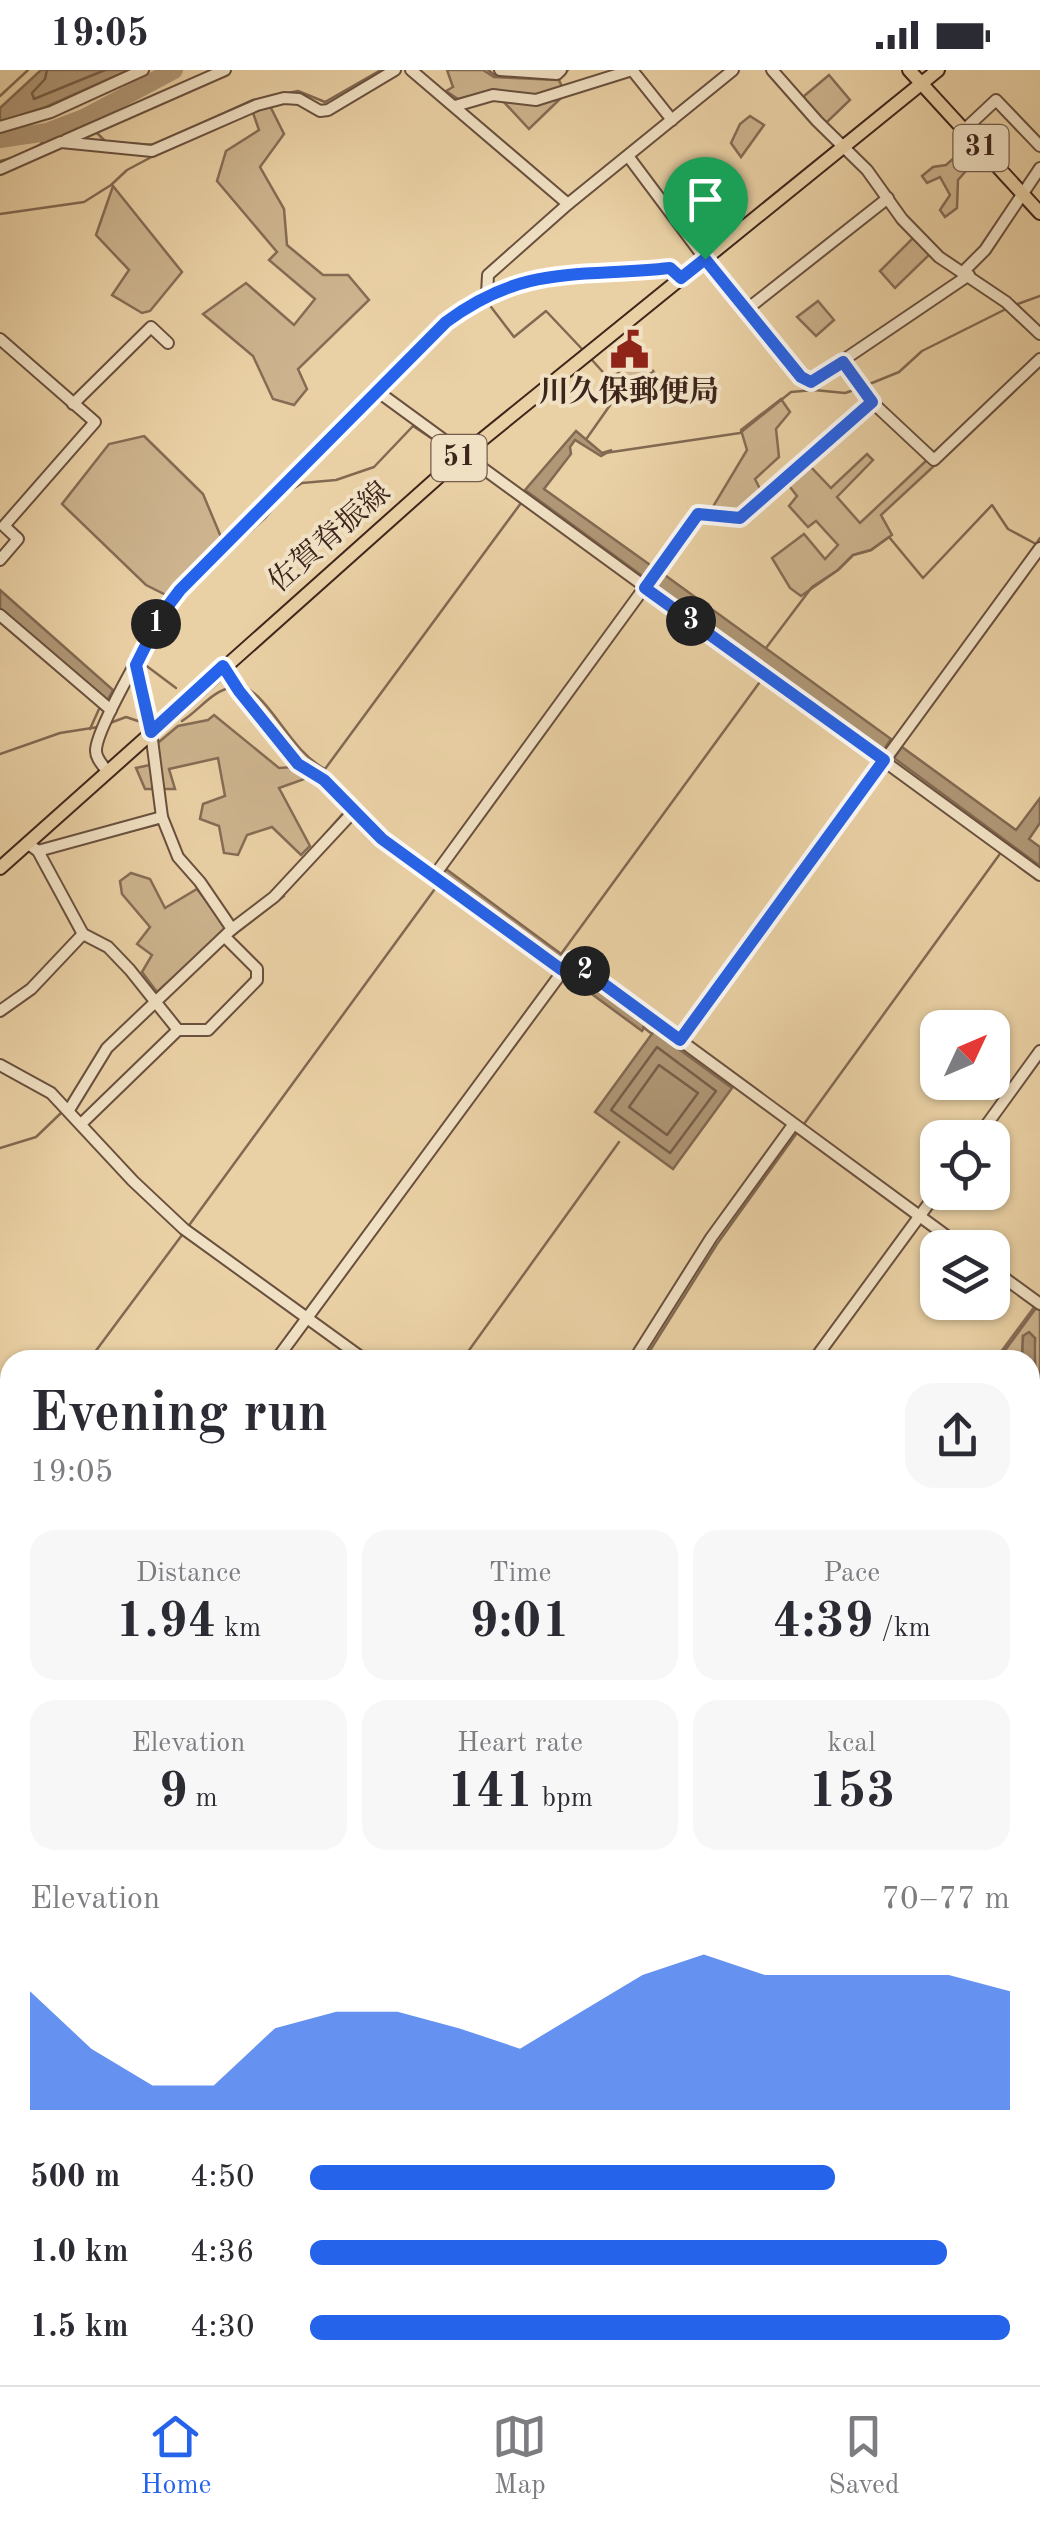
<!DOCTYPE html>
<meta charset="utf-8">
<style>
body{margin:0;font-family:"Old Standard TT","Noto Serif JP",serif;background:#f7f7f7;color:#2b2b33;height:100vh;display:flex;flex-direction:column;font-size:38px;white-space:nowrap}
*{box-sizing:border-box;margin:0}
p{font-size:32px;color:#7c7c81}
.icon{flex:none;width:55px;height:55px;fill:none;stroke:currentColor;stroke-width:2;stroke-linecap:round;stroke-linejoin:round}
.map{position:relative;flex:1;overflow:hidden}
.side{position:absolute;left:0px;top:1280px;width:1040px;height:1035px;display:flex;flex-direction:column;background:#fff;border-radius:30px 30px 0 0;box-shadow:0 2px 8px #0004}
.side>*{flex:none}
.needle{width:65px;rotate:46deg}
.controls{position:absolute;left:920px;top:940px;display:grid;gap:20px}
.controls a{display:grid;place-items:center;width:90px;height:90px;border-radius:20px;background:#fff;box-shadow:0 2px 8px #0004;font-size:50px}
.pin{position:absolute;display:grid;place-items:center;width:85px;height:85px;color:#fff;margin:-102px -42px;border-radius:50% 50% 50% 0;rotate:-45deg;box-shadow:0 0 10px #0007}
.pin .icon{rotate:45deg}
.km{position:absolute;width:50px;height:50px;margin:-25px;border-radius:50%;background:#222;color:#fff;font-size:28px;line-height:50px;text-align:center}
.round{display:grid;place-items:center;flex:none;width:105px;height:105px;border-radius:30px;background:#f7f7f7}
.head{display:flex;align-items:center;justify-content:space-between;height:170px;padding:0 30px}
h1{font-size:55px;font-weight:800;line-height:75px}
.metrics{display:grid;grid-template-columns:repeat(3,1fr);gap:15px;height:170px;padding:10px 30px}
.metrics div{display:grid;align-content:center;border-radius:25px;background:#f7f7f7;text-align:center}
.metrics b{font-size:50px;font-weight:800}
.metrics small{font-size:28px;font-weight:400}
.metrics p{font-size:28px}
.chart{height:280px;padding:20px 30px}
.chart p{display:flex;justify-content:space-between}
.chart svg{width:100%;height:180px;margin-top:10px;fill:#2563eb;opacity:.7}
ul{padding:0 30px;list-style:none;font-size:32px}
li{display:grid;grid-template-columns:160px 120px 1fr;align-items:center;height:75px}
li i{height:25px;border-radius:12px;background:#2563eb}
.status{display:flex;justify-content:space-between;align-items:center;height:70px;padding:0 50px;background:#fff;direction:ltr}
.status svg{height:28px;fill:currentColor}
.tab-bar{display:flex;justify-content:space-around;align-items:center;height:140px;border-top:2px solid #e1e1e2;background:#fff;font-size:28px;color:#7c7c81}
.tab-bar a{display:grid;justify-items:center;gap:5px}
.tab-bar .current{color:#2563eb}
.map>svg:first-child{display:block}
.green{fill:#cdb48e;stroke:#866c55;stroke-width:2.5}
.water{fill:#b09776;stroke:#826952;stroke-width:2.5}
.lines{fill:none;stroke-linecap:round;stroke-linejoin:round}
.shore{stroke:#775e49;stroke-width:2.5}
.stream{stroke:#826952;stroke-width:2.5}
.river{stroke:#b09776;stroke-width:18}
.minor-casing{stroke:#69503e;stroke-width:14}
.major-casing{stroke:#3e251c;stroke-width:16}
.minor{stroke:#f1e1c4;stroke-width:10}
.major{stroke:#ead1a5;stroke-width:12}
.route-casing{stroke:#fff;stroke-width:20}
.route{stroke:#2563eb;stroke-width:12}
.labels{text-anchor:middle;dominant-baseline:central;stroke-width:8;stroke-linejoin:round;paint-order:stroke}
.shield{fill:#f1e1c4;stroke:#745d4e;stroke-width:2.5}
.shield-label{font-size:28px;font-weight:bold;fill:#3e251c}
.poi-label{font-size:30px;font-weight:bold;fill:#3e251c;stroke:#f1e1c4}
.street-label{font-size:30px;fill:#3e251c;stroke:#f1e1c4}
</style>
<div class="status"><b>19:05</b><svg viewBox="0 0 49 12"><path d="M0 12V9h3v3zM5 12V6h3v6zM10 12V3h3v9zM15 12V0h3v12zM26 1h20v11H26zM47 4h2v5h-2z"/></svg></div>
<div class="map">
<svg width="1040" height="2315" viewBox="0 0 1040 2315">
<rect width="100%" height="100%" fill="#ead1a5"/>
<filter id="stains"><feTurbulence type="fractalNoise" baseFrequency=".002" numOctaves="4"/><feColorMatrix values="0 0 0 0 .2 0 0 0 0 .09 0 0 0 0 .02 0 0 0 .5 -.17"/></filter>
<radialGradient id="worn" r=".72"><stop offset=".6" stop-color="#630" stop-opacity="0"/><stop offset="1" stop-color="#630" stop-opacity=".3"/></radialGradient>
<g class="green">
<polygon points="447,0 483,0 494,7 559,10 563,19 537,28 491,21 458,29 446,21 453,17"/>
<polygon points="829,5 850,30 826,53 803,27"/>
<polygon points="562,27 529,59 502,30"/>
<polygon points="270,36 284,64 260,97 284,139 287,175 323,205 348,205 369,230 298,299 307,319 294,335 273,329 253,286 203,244 246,213 294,255 315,229 269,190 277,182 217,111 226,81 259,60 252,40"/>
<polygon points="750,46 764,55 741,87 731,73 740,54"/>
<polygon points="962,81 973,93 958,110 957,138 945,147 940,140 950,125 940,107 927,113 922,106 933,97 946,95"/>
<polygon points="113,116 182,202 150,241 142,243 112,225 129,200 96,165"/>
<polygon points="915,166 931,183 895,218 880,201"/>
<polygon points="818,231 834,250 816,266 797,247"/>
<polygon points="636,288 647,307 653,301 672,327 612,308"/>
<polygon points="781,329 790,342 776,359 779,387 755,409 762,423 738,445 711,440 747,380 741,360"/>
<polygon points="144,366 203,424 221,467 166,525 146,515 62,434 109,374"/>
<polygon points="867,384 873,390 837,427 860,453 928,389 935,395 881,445 892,465 871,480 853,485 838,500 801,526 790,518 772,488 804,464 825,489 838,475 816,451 808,457 789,436 797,426 786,412 807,393 831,418"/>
<polygon points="214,645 279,698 293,697 310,707 279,718 310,776 301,785 272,757 247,765 238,785 224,783 219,756 200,749 203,734 225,726 218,688 169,699 175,719 145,719 136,698 150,695 153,677 178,656 208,650"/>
<polygon points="131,803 150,809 165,838 197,819 227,858 157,922 142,902 152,885 137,874 150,857 122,824 120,811"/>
<polygon points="1035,1236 1040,1240 1040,1334 1034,1293 1035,1268 1023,1266 1022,1290 995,1290"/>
</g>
<g class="water">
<polygon points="41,0 129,0 46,37 0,52 0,38"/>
<polygon points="576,361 602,383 612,380 601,386 575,370 570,377 571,384 544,419 653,497 645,508 525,420"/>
<polygon points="662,503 891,669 883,681 654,515"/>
<polygon points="0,520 113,620 106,633 0,538"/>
<polygon points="902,677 1016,760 1040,728 1040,753 1029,769 1040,777 1040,796 894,688"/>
<polygon points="446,799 564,886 560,893 441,806"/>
<polygon points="572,898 647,954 642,961 566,905"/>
<polygon points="654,961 732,1018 673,1099 595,1042"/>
<path d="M1029,1262l6,6c-1,39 5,83 -5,117v-95h-8l1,-24z"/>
</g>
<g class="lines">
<g class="shore">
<polyline points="47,0 45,9 32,23 34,29 105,0"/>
<polygon points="657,977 716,1021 670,1083 611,1040"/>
<polygon points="659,995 698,1023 667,1065 629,1037"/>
</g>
<g class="stream">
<polyline points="488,0 496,6 545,8"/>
<polyline points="558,9 568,0"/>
<polyline points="288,23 298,21 325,32 381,0"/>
<polyline points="0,26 28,0"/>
<polyline points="185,61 253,30 266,28"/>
<polyline points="97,63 106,72"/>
<polyline points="124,73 155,75"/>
<polyline points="32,80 41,74 47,62"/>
<polyline points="0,91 16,87"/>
<polyline points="0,144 84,132 111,115 127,100 159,83"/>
<polyline points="488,233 514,267 546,241 582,279"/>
<polyline points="1015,235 1040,226"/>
<polyline points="809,307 836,289"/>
<polyline points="867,315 899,302 922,281 1008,238"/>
<polyline points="587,368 620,321 592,290"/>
<polyline points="605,383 740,363 791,322 814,320 845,323 860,318"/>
<polyline points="172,542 203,505 266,447 285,424 302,413 336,410 374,397 413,356 449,380"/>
<polyline points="162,557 144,594 176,618"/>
<polyline points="766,578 812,517 838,500 853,485 871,480 889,467 923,508 992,435 1008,459 1036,474 1040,468"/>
<path d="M241,615c32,14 48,65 84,84l196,-266"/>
<path d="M182,651c18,-11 29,-30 51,-34"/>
<polyline points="110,653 126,647 141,652"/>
<polyline points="90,659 99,639"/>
<polyline points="0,684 60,663 98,657"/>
<polyline points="107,767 159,754"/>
<polyline points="313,778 345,741 320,714"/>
<polyline points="36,789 76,863"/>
<polyline points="234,865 284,826"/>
<polyline points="561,884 762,609"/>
<polyline points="643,957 652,964"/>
<polyline points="804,1054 1002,781"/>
<polyline points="0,1078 36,1067 62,1042"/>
<polyline points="190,1154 437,816"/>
<polyline points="89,1290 182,1165"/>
<polyline points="462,1290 619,1072"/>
<polyline points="644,1290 717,1174 799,1060"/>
<polyline points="998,1290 1036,1238"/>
<polyline points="0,1416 4,1411"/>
<polyline points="0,1922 3,1922"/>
<polyline points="0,2296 10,2298"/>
<polyline points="36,2305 77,2315"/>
</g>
<polyline class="river" points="0,69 47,62 84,48 174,0"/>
<defs>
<g id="minor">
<polyline points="411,0 568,134"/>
<polyline points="500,0 557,4 561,0"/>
<polyline points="632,0 672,50"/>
<polyline points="772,0 817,51 867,100 902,149 939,187 1006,232 1040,264"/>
<polyline points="455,36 493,25 536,30 632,0"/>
<polyline points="0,57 51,42 143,0"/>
<polyline points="964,60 996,30 1040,76"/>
<polyline points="66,70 225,0"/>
<polyline points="628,86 705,189 805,310 811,312 969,205"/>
<polyline points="0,99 61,72 152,81 257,35 284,28 299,29 320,41 328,40 395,0"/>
<polyline points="964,201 985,180 1040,98"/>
<polyline points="487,224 488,205 568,134 733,0"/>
<polyline points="746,240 888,128"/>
<polyline points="0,269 95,352 4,456 18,469 0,490"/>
<polyline points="843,291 872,332 934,390 1040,289"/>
<polyline points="377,321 1040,805"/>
<polyline points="73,334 151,257 168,273"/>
<polyline points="0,545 111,640"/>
<polyline points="136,595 151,662 162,747 178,787 200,812 232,859"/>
<polyline points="223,596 239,621 299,694 324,711 382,769 562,900"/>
<path d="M107,701c-4,-6 -11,-12 -11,-20 -1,-22 68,-140 84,-161l266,-268c78,-58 135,-44 224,-54l11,10"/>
<polyline points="27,773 38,781 83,864 108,877 130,900 178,960 208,960 257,910 257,899 225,867"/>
<polyline points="38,781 162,747"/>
<polyline points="434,806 698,444 741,448 872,332"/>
<polyline points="0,941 31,919 83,864"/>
<polyline points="680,970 1040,478"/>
<polyline points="0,995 51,1023 133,1111 184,1159 365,1290"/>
<polyline points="69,1040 107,978 232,859 274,827 354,741"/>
<polyline points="81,1054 178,960"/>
<polyline points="977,1068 1040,981"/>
<polyline points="992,1199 1040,1234"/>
<polyline points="276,1290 571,890 963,1178"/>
<polyline points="634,1290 711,1168 793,1055"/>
<polyline points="814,1290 938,1121"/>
<polyline points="0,1623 10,1630"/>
<polyline points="0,1700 10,1707"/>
<polyline points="1030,1716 1040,1700"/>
<polyline points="1030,1737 1040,1746"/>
<polyline points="1030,1826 1040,1837"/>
<polyline points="0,1980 10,1907"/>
<polyline points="1030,2062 1040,2048"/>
<polyline points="0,2304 42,2315"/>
<polyline points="251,2305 267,2315"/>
<polyline points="936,2305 950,2315"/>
<polyline points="478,2315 485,2305"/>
<polyline points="589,2315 594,2305"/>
<polyline points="846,2315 853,2305"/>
</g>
<g id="major">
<polyline points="909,0 1040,143"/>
<polyline points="0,798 463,385 938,0"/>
</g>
</defs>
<use href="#minor" class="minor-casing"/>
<use href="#major" class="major-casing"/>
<use href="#minor" class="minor"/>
<use href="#major" class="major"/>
</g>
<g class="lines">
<defs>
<path id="route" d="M705,189l96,118 10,5 32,-20 29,40 -132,116 -42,-4 -53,74 239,172 -204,280 -109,-80 -9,10 -180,-131 -58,-59 -26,-16 -59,-73 -16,-25 -72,66 -15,-67 25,-50 19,-25 266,-268c79,-59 134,-44 224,-54l11,10z"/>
</defs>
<use href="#route" class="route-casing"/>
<use href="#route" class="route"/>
</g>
<defs>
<symbol id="civic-bare" viewBox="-9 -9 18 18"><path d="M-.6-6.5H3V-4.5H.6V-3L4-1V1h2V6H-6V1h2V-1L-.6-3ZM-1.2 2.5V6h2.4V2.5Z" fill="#8f2418" stroke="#f1e1c4" stroke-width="2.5" paint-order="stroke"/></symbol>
</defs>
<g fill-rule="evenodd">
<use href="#civic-bare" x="602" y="252" width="55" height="55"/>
</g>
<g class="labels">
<g class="shield">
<rect x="953.5" y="55" width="55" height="46" rx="8"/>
<rect x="431.5" y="365" width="55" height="46" rx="8"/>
</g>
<g class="shield-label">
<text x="981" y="78">31</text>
<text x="459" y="388">51</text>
</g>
<g class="poi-label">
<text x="629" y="323">川久保郵便局</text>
</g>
<g class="street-label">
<text transform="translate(330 468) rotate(-41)">佐賀脊振線</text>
</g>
</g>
<rect width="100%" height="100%" filter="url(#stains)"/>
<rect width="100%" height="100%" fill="url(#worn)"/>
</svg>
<div class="controls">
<a><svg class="needle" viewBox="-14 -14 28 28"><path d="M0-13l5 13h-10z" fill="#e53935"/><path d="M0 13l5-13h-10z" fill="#7c7c81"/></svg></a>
<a><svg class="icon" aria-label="locate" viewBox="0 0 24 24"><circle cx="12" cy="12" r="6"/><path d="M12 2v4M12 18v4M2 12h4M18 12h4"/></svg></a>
<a><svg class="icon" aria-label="layers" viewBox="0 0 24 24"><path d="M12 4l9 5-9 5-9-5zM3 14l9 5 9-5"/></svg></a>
</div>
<div class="pin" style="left:705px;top:189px;background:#1e9e55"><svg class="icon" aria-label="arrive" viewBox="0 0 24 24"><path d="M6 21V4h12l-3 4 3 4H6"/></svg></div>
<b class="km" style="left:156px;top:554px">1</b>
<b class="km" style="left:585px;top:901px">2</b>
<b class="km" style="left:691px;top:551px">3</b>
<section class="side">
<div class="head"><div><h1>Evening run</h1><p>19:05</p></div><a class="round"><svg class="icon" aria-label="share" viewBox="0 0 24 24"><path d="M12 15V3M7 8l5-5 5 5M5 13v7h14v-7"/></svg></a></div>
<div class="metrics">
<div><p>Distance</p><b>1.94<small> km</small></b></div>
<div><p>Time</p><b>9:01</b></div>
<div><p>Pace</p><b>4:39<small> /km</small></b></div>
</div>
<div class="metrics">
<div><p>Elevation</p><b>9<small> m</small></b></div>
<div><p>Heart rate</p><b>141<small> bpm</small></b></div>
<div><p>kcal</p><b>153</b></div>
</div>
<div class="chart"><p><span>Elevation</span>70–77 m</p>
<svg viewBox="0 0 160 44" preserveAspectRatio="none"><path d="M0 44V15L10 29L20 38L30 38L40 24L50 20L60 20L70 24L80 29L90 20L100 11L110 6L120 11L130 11L140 11L150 11L160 15V44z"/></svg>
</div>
<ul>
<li><b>500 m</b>4:50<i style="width:75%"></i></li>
<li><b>1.0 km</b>4:36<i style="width:91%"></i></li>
<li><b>1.5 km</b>4:30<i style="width:100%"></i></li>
</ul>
</section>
</div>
<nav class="tab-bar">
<a class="current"><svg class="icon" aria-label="home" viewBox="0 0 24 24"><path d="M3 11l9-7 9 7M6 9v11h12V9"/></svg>Home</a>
<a><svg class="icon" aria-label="map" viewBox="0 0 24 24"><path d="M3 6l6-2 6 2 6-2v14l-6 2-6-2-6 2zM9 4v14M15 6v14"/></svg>Map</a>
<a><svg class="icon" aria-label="saved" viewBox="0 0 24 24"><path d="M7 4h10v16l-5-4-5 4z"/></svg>Saved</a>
</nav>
